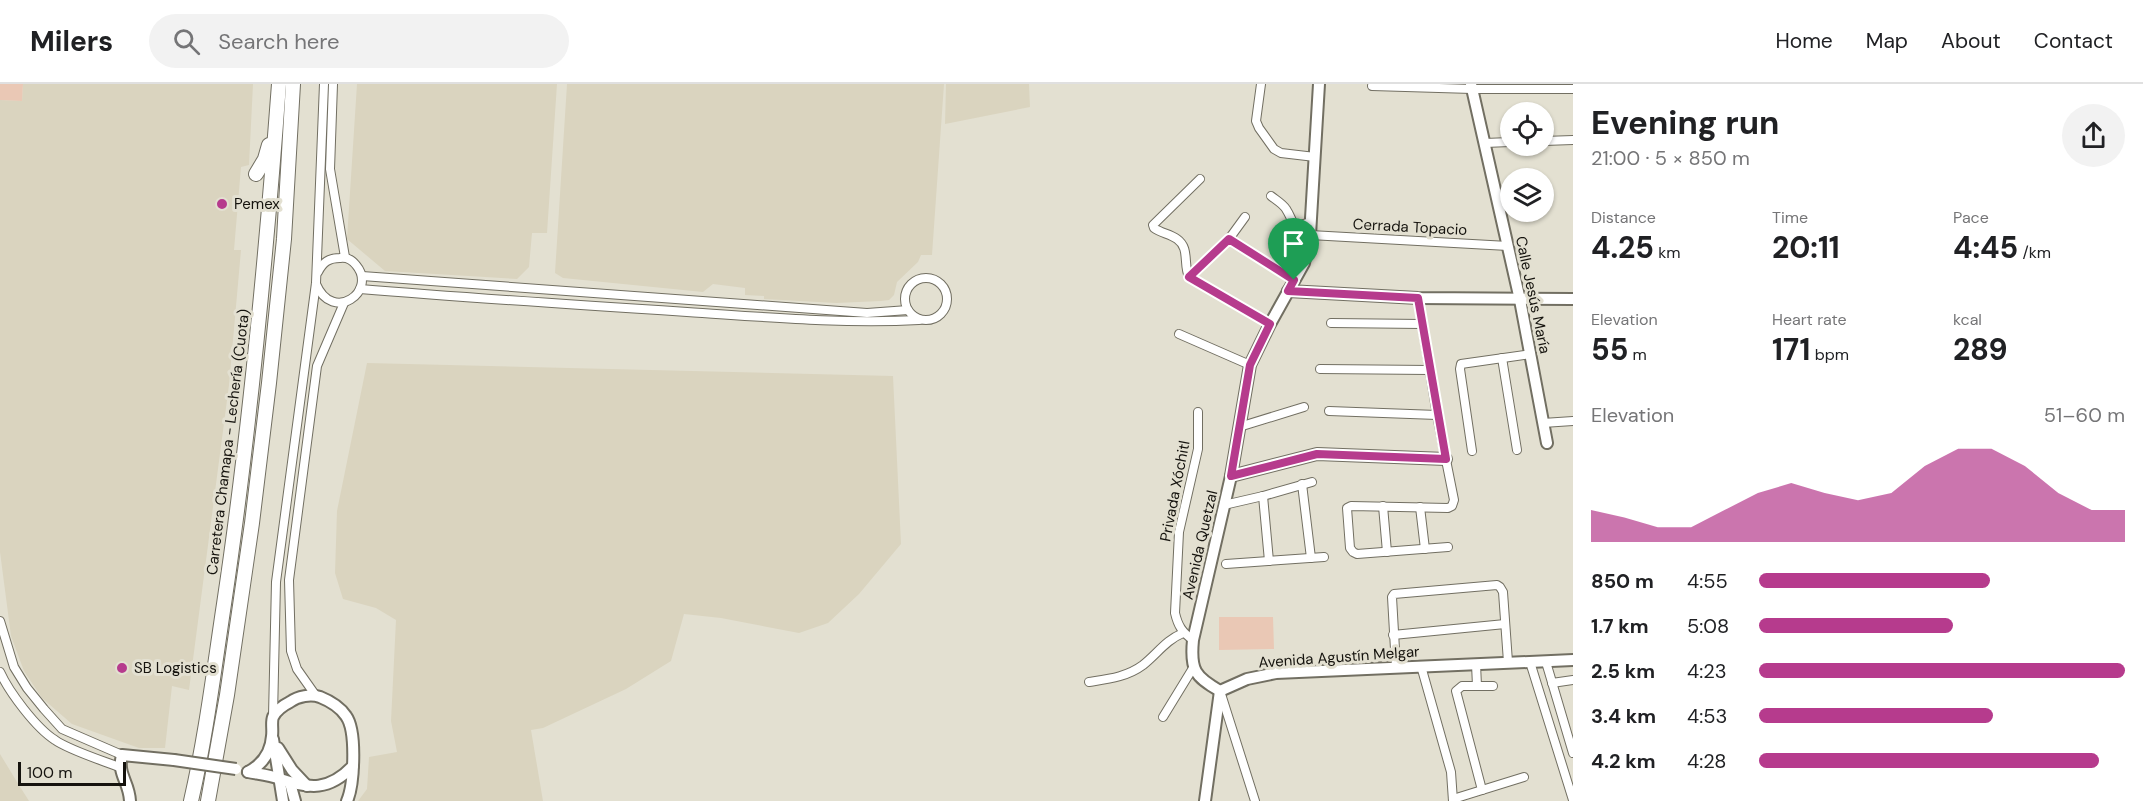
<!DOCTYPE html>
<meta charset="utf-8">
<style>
body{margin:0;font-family:"DM Sans",sans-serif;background:#f2f2f2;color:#202124;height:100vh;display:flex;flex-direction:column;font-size:22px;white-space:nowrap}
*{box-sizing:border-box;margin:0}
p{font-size:20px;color:#757577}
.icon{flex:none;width:33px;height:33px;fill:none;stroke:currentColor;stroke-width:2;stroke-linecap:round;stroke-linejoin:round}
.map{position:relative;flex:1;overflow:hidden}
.drawer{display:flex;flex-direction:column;background:#fff;width:570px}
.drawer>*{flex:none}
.controls{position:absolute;left:1500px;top:18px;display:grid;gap:12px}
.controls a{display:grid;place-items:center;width:54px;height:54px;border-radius:50%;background:#fff;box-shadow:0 2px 4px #0004;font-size:30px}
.scale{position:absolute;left:18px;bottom:15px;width:108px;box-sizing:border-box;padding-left:6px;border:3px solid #15130e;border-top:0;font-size:16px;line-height:21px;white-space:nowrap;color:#15130e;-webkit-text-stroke:4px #e3e0d1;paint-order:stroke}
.pin{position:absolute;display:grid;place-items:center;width:51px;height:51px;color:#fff;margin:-62px -26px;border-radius:50% 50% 50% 0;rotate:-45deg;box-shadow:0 0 6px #0007}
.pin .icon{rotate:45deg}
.round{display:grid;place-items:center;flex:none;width:63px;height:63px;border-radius:32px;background:#f2f2f2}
.headline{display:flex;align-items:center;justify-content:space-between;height:102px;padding:0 18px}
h1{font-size:33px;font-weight:700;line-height:45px}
.stats{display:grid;grid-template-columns:repeat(3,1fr);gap:9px;height:102px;padding:6px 18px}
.stats div{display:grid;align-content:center}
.stats b{font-size:30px;font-weight:700}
.stats small{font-size:16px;font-weight:400}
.stats p{font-size:16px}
.chart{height:168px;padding:12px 18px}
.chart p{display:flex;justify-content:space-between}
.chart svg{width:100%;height:108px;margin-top:6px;fill:#b63b8d;opacity:.7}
ul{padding:0 18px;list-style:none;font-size:20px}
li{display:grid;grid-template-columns:96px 72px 1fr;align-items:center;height:45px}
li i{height:15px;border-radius:8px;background:#b63b8d}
header{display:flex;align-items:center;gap:36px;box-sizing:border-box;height:84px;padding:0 30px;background:#fff;border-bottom:2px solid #e0e0e0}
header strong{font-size:28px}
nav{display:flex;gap:33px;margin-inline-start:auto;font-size:21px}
.search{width:420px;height:54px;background:#f2f2f2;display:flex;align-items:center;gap:15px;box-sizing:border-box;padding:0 21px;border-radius:33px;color:#757577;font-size:22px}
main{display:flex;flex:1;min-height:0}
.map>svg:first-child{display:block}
.built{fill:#dad4bf}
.green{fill:#eac8b5}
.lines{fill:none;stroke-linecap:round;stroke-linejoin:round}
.street-casing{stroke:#726f62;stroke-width:10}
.secondary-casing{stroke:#726f62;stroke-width:14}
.highway-casing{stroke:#726f62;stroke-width:16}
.street{stroke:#fff;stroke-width:8}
.secondary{stroke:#fff;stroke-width:10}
.highway{stroke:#fff;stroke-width:14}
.secondary-bridge-casing{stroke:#726f62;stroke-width:14;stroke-linecap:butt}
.secondary-bridge{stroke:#fff;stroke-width:10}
.route-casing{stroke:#fff;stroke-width:12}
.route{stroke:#b63b8d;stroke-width:8}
.poi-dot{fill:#b63b8d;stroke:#e3e0d1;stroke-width:2}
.labels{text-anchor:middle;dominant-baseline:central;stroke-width:6;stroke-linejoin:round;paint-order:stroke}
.poi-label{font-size:15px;fill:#15130e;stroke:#e3e0d1;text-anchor:start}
.street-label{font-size:15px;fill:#15130e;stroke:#e3e0d1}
</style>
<header>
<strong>Milers</strong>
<div class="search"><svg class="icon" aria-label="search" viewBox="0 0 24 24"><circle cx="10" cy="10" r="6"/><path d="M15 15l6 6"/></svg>Search here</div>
<nav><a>Home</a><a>Map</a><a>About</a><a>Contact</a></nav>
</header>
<main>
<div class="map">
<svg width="1573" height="717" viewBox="0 0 1573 717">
<rect width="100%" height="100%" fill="#e3e0d1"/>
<g class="built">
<polygon points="23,0 253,0 249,81 241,83 234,166 241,166 229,301 189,606 172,602 165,664 139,664 72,640 42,614 24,587 11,552 0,468 0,16 22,17"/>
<polygon points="357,0 557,0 547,149 532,149 529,183 517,195 385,187 347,155"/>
<polygon points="567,0 944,0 932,171 921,171 918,178 897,198 894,211 889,216 881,217 836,219 764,215 764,212 745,211 745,204 713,200 703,208 563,194 555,189"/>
<polygon points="946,0 1029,0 1030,23 945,40"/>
<polygon points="367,279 893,292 901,460 859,510 828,539 799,549 721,534 684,530 671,577 626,605 543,644 531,646 543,717 358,717 367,705 369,673 397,668 391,637 396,536 376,524 343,515 335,489 337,427"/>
<polygon points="0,670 17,698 29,717 0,717"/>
</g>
<g class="green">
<polygon points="0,0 23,0 22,17 0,16"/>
<polygon points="1219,533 1273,533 1274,565 1219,566"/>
</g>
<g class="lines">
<defs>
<g id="street">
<polyline points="333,0 330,85 345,173"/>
<polyline points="1261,0 1256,37 1259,44 1274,65 1281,69 1315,73"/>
<polyline points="1372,2 1472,5 1573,5"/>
<polyline points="1544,57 1573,56"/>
<polyline points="1485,59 1510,58"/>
<path d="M1200,95l-47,46 1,3c7,5 16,6 23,11 13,9 6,25 12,38l81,47"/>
<path d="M1271,112c5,4 12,8 15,13 9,14 4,20 24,13"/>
<polyline points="1310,151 1508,162"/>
<polyline points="1229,155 1294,196"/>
<polyline points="362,192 867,229 908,226"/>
<polyline points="1189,193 1229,155 1245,133"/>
<circle cx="926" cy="215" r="21"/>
<path d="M316,200c17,40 62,7 40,-19 -4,-5 -10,-8 -16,-7 -11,0 -17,4 -22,14"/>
<path d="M360,205c109,9 218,16 327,23 78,5 155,12 232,8"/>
<polyline points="1418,214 1437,331 1454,416 1452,422 1448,424 1351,422 1347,424 1350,464 1353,468 1357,470 1448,463"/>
<polyline points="1331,239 1422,240"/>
<polyline points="1179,250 1250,281"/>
<polyline points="1502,274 1517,366"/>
<polyline points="1320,285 1430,286"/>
<polyline points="1329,327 1437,331"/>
<polyline points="1543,339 1573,337"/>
<polyline points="1239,343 1304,323"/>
<polyline points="1472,367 1460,285 1461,280 1531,270"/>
<polyline points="1302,400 1311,474"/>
<polyline points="1263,412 1269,477"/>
<polyline points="1224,421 1263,412 1312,398"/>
<polyline points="1383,422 1387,468"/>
<polyline points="1420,423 1425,465"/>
<polyline points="1226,480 1324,473"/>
<polyline points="0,537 14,583 27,604 44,625 62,645 122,671"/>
<polyline points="1393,551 1505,540"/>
<path d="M1193,556c-11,-8 -15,-14 -18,-27l4,-81 19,-83v-37"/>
<polyline points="1530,578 1573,716"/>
<polyline points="1546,578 1573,669"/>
<polyline points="1476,580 1477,602 1462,602 1456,607 1482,706"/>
<polyline points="1421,582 1451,688 1453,717"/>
<polyline points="1396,583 1392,513 1394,510 1497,501 1500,503 1503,508 1508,578"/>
<path d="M0,588c9,20 36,56 55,68 14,10 46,20 64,27"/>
<path d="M1089,598c19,-3 38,-5 54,-17 14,-11 23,-25 40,-32"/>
<polyline points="1552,599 1573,596"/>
<polyline points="1477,602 1493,602"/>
<polyline points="1221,610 1255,717"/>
<polyline points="316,612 297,585 291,567 289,496 317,282 344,219"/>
<polyline points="273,632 276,498 316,199 324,0"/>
<polyline points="1163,633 1193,584"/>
<polyline points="1453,715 1524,693"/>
</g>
<g id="secondary">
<polyline points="1471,0 1520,216 1547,359"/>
<polyline points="1288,207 1418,214 1573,215"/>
<polyline points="1231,392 1317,370 1446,375"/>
<path d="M1220,607c-25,-14 -30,-21 -27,-51l38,-164 19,-111 20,-41 34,-61 6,-28 9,-151"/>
<polyline points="1220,607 1247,595 1276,589 1573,576"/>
<polyline points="273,655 283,717"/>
<polyline points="278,664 292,686 307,702"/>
<path d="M248,688c15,-8 23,-20 24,-36 1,-6 -1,-14 1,-19 3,-6 11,-12 17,-15 8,-6 21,-8 30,-5 10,4 20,10 26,19 11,15 8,69 1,85"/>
<path d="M248,688c10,2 22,3 32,7 30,10 49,12 73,-13"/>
<polyline points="290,699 295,717"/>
<path d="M130,717c-1,-20 -13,-26 -8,-46l52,5"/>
<polyline points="1205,717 1220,607"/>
</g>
<g id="highway">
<polyline points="256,90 265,75 269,61"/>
<path d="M191,717c15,-65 23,-131 33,-197 26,-173 42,-346 55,-520"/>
<polyline points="208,717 227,611 252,439 269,299 284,155 293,0"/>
</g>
</defs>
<use href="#street" class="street-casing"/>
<use href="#secondary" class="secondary-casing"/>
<use href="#highway" class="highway-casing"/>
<use href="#street" class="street"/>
<use href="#secondary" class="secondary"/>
<use href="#highway" class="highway"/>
<defs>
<polyline id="secondary-bridge" points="174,676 236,685"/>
</defs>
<use href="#secondary-bridge" class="secondary-bridge-casing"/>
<use href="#secondary-bridge" class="secondary-bridge"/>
</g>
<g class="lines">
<defs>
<polygon id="route" points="1229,155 1294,196 1288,207 1418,214 1446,375 1317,370 1231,392 1250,281 1270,240 1189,193"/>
</defs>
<use href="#route" class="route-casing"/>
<use href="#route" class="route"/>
</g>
<g class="poi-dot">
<circle cx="222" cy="120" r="6"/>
<circle cx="122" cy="584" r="6"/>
</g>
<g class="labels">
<g class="poi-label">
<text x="234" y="120">Pemex</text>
<text x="134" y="584">SB Logistics</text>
</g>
<g class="street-label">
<text transform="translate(1410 143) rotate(3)">Cerrada Topacio</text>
<text transform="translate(1533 211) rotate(78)">Calle Jesús María</text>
<text transform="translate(228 358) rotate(-83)">Carretera Chamapa - Lechería (Cuota)</text>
<text transform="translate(1175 407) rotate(-79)">Privada Xóchitl</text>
<text transform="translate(1200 461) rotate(-77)">Avenida Quetzal</text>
<text transform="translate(1339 573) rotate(-4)">Avenida Agustín Melgar</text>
</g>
</g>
</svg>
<div class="controls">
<a><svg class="icon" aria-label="locate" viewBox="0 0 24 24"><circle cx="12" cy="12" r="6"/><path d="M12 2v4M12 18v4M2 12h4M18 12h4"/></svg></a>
<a><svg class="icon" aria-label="layers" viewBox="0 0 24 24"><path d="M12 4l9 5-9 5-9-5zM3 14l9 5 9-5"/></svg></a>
</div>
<div class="scale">100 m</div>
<div class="pin" style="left:1294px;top:196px;background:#1e9e55"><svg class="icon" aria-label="arrive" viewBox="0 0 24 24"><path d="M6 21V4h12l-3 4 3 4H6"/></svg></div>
</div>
<section class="drawer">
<div class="headline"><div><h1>Evening run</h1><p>21:00 · 5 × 850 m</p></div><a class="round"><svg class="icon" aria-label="share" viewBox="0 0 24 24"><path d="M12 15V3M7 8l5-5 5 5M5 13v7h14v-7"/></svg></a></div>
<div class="stats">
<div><p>Distance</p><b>4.25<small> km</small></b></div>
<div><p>Time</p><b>20:11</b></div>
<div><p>Pace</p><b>4:45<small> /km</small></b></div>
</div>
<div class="stats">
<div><p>Elevation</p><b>55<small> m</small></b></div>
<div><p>Heart rate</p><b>171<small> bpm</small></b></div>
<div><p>kcal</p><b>289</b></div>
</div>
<div class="chart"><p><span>Elevation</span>51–60 m</p>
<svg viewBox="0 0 160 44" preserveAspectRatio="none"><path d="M0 44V31L10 34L20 38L30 38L40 31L50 24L60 20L70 24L80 27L90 24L100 13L110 6L120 6L130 13L140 24L150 31L160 31V44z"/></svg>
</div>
<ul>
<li><b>850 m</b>4:55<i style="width:63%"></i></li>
<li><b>1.7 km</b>5:08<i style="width:53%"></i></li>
<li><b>2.5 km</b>4:23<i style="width:100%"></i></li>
<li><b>3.4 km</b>4:53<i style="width:64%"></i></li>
<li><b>4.2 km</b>4:28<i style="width:93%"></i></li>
</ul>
</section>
</main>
